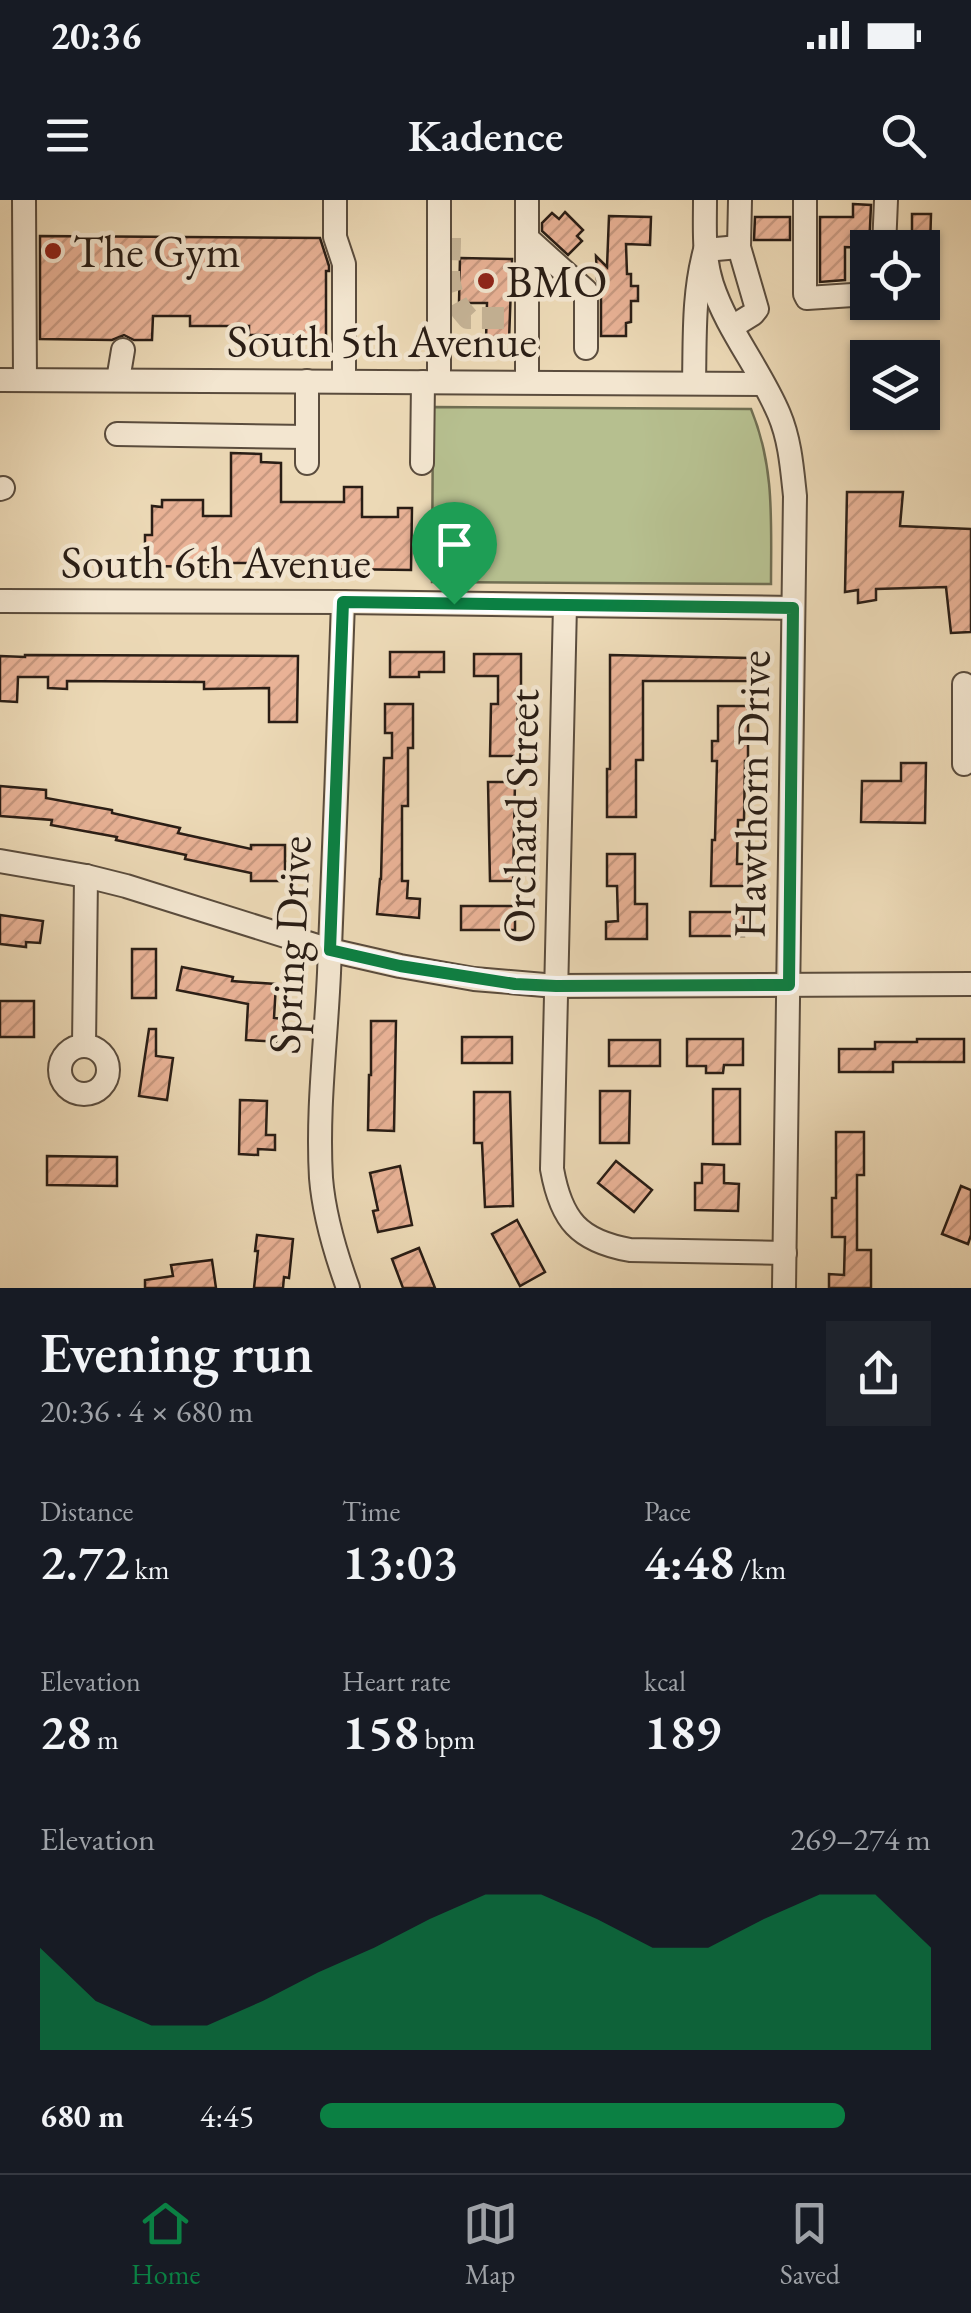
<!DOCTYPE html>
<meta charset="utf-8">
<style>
body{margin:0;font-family:"EB Garamond",serif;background:#20242c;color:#f1f3f6;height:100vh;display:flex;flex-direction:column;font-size:38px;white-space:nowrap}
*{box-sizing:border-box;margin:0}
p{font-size:32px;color:#9ea1a6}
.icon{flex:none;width:55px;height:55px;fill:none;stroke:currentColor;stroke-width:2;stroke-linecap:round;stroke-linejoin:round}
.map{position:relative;height:1088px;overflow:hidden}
.details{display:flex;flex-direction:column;background:#171b24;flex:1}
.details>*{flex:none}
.tools{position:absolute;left:850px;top:30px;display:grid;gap:20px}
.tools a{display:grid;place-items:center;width:90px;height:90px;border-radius:0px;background:#171b24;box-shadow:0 2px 8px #0004;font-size:50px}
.pin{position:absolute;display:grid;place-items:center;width:85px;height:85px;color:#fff;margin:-102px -42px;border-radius:50% 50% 50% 0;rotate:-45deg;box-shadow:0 0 10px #0007}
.pin .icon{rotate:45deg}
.round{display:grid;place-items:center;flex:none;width:105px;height:105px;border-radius:0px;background:#20242c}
.head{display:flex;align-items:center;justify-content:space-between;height:170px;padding:0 40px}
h1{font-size:55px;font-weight:600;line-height:75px}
.stats{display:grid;grid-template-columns:repeat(3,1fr);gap:15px;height:170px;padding:10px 40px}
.stats div{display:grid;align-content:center}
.stats b{font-size:50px;font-weight:600}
.stats small{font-size:28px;font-weight:400}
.stats p{font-size:28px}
.chart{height:280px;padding:20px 40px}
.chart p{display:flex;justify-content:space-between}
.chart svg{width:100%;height:180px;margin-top:10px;fill:#0b8043;opacity:.7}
ul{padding:0 40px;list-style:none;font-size:32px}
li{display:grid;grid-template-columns:160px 120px 1fr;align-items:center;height:75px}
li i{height:25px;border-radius:12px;background:#0b8043}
.status{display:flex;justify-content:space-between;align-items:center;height:70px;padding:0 50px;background:#171b24;direction:ltr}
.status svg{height:28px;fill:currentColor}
header{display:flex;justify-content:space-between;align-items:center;height:130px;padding:0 40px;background:#171b24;font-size:45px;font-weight:600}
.menu{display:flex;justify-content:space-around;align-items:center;height:140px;border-top:2px solid #363941;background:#171b24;font-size:28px;color:#9ea1a6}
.menu a{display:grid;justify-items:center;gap:5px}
.menu .selected{color:#0b8043}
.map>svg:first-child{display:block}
.green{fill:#b6bf8f;stroke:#706e52;stroke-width:2.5}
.building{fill:url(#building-hatch);stroke:#291d15;stroke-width:2.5}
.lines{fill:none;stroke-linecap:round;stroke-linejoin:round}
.minor-tunnel{stroke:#c5b396;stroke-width:22;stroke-dasharray:22 11;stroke-linecap:butt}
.minor-casing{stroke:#5a4c3d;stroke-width:26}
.minor{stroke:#f3e6d0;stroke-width:22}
.route-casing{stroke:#fff;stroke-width:20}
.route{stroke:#0b8043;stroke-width:12}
.poi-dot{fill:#8f2418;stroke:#f3e6d0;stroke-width:4}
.labels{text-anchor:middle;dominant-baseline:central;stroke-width:9;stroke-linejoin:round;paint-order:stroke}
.poi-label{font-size:45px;fill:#291d15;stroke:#f3e6d0;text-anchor:start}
.street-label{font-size:45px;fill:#291d15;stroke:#f3e6d0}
</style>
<div class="status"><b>20:36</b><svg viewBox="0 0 49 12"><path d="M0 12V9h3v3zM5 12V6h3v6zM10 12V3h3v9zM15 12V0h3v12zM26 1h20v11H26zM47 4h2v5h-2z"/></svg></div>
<header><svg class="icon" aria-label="menu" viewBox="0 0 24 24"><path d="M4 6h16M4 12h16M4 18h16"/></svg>Kadence<svg class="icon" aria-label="search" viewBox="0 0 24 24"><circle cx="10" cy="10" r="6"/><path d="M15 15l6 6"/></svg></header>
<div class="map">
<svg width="971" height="1088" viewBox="0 0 971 1088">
<defs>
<pattern id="building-hatch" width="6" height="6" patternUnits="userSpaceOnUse" patternTransform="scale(2.5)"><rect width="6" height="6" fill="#e9b296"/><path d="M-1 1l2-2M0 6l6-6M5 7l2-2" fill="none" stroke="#c89980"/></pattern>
</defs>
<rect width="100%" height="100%" fill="#ecd9b6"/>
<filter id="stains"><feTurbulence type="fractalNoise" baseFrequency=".002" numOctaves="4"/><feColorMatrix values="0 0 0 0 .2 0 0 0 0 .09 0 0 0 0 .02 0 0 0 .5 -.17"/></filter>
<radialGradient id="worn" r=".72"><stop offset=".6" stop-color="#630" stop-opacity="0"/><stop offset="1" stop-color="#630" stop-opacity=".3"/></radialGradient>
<path class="green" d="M433,207l318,2c24,58 20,113 20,175l-339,-2z"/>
<g class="building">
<polygon points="853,4 871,5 869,48 845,47 845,80 820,82 820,17 853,17"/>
<polygon points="565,12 583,30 577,36 582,41 568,55 542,31 542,23 552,13 559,19"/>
<polygon points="912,14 931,14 930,48 912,48"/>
<polygon points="609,16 651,17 650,45 626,44 627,74 631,74 631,86 638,86 638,101 631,101 631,122 626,123 626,136 601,136 601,91 597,80 596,56 607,67"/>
<polygon points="755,17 790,17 790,40 754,40"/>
<polygon points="40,36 320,38 329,66 329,71 326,71 326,136 249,135 249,126 190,126 190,116 153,116 152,140 134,140 124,135 112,140 40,139"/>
<polygon points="460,58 512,59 509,140 486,140 487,103 459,103"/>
<polygon points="231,253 261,254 261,262 281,263 281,302 344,302 344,287 362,287 362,317 398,317 398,308 412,308 411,370 339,369 339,363 223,363 223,367 145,366 145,335 152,335 152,306 162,307 162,300 203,300 203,316 231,316"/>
<polygon points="847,292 903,292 900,326 971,329 971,432 951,433 946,387 876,389 876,400 858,403 858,390 845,392"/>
<polygon points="390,452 444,452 444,472 419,472 419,477 390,477"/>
<polygon points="474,454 521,454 521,491 518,491 517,556 490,556 491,504 498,504 498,476 474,476"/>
<polygon points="25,455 298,456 297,522 269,522 269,488 204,489 204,482 67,481 67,489 48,488 48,477 18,477 17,502 0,501 0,456 25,457"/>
<polygon points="610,455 749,458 749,481 643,481 643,560 636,560 636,617 607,617 607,569 610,569"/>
<polygon points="385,504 413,504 413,548 408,548 408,606 402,606 402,681 408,681 407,698 420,699 419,718 377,714 380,679 381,679 384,558 392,558 392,533 385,533"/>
<polygon points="718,506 748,506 748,561 745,561 744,620 738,620 737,664 747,664 747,686 711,686 712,640 715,640 717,561 712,561 712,541 718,541"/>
<polygon points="901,563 926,563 925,623 861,622 862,581 901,581"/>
<polygon points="488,582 515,582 513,681 490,681"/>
<polygon points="0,586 46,590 46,598 112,610 112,613 180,628 178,633 251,649 251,645 285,645 285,681 251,681 251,673 185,659 186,655 116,640 117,637 51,625 52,620 0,616"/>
<polygon points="607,654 635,654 635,704 647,704 647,739 606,739 606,722 618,721 617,686 607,686"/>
<rect x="461" y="706" width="54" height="24"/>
<rect x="690" y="712" width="54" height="24"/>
<polygon points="0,715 43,721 40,743 26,742 26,747 0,744"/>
<rect x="132" y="749" width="24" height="49"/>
<polygon points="182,767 233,777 232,781 276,784 274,818 284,819 283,842 246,840 248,804 177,790"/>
<rect x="0" y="801" width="34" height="36"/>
<polygon points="371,821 396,821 394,931 368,930 369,875 371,875"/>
<polygon points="149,829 156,829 156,856 173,858 167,900 139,896"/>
<rect x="462" y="837" width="50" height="26"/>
<polygon points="687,839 743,839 743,865 724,865 723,873 706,873 706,866 687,866"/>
<polygon points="917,839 964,839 964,862 893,862 893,872 839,872 839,849 875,849 875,842 917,842"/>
<rect x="609" y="840" width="51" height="26"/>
<rect x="713" y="889" width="27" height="55"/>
<polygon points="600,891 630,891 629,943 600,943"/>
<polygon points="474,892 510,892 513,1006 485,1007 482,943 474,943"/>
<polygon points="240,900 267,901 266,935 275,935 275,950 258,949 258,955 239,954"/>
<polygon points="836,932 864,932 864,975 857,975 857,1050 871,1050 871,1088 829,1088 829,1074 844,1075 845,1037 832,1037 832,998 836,998"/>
<polygon points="47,956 117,957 117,986 47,985"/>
<polygon points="616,961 652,990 634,1012 598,983"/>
<polygon points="702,964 724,965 724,983 739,984 738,1011 695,1010 695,983 702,983"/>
<polygon points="400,966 412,1025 378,1032 373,1011 378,1010 370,973"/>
<polygon points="961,986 971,990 971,1035 968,1044 942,1034"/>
<polygon points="517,1020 545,1072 520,1086 492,1034"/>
<polygon points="257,1035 293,1039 289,1078 284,1077 283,1088 254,1088 258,1051 255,1051"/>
<polygon points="419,1048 435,1088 403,1088 392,1059"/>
<polygon points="212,1060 216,1088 145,1088 145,1080 173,1076 171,1065"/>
</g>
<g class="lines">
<path class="minor-tunnel" d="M450,38c0,34 -7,53 18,80h41"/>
<defs>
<g id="minor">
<polyline points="24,0 25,180"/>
<polyline points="335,0 335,37 344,64 344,181"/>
<polyline points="439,0 439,182"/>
<polyline points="527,0 527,182"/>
<path d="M705,0c0,28 -2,56 7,84 15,46 48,85 67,130 11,26 13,54 16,82l-11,792"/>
<polyline points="805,0 805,94 807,98 868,94"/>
<polyline points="527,38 586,91 586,148"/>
<polyline points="884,48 886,0"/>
<polyline points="732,127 753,114 757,109 739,47 740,0"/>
<polyline points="0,180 763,184"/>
<polyline points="118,180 123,150"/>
<path d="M694,183c1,-45 -1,-89 11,-133l34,-3"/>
<polyline points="117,234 307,237"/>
<polyline points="307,263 307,181"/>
<polyline points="422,263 423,182"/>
<polyline points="0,289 3,288"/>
<polyline points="0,401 343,402 793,408"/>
<path d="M343,402c-4,124 -9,247 -14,371 -3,68 -12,137 -8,205 3,38 14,74 27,110"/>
<path d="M565,405l-13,564c9,51 27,72 78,81l155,3"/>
<polyline points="964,484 964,564"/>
<polyline points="0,661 86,676 126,686 330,750 400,766 474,779 556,786 971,784"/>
<polyline points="84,846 86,676"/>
<circle cx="84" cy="870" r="24"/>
</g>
</defs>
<use href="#minor" class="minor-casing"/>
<use href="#minor" class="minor"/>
</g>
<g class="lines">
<defs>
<polygon id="route" points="343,402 793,408 789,785 556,786 515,784 400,766 330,750"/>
</defs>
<use href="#route" class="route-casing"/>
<use href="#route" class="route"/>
</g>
<g class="poi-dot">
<circle cx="53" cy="51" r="10"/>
<circle cx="486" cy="81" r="10"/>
</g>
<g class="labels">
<g class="poi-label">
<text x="73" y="51">The Gym</text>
<text x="506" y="81">BMO</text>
</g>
<g class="street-label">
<text x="382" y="141">South 5th Avenue</text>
<text x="216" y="362">South 6th Avenue</text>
<text transform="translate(751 594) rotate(-89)">Hawthorn Drive</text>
<text transform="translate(520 616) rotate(-89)">Orchard Street</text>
<text transform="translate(289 745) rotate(-87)">Spring Drive</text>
</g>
</g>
<rect width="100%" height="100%" filter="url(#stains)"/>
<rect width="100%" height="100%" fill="url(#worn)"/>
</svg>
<div class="tools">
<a><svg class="icon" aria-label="locate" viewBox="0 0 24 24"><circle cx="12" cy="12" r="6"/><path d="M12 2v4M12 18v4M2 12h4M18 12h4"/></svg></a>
<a><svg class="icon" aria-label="layers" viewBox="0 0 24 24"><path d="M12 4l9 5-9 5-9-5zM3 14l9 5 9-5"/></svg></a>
</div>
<div class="pin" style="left:454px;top:404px;background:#1e9e55"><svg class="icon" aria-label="arrive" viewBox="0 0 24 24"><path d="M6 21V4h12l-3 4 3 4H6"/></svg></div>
</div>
<section class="details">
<div class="head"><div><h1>Evening run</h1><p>20:36 · 4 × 680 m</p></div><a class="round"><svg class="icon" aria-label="share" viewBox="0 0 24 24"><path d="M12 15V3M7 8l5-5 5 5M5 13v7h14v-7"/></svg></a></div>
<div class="stats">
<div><p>Distance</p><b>2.72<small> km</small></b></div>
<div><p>Time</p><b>13:03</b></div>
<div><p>Pace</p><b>4:48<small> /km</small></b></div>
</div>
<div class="stats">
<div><p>Elevation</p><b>28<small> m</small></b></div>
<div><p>Heart rate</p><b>158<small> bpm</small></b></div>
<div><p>kcal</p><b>189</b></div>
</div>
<div class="chart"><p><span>Elevation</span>269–274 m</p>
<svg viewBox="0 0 160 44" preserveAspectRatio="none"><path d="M0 44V19L10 32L20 38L30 38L40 32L50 25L60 19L70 12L80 6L90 6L100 12L110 19L120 19L130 12L140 6L150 6L160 19V44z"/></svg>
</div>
<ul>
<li><b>680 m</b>4:45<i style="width:86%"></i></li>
</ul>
</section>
<nav class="menu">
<a class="selected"><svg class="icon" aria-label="home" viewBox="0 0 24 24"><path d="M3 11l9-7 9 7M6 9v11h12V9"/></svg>Home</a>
<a><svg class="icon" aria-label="map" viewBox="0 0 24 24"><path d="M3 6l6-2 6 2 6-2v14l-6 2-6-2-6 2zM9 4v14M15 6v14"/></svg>Map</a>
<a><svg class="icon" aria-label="saved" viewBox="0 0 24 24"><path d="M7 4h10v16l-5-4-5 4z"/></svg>Saved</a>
</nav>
